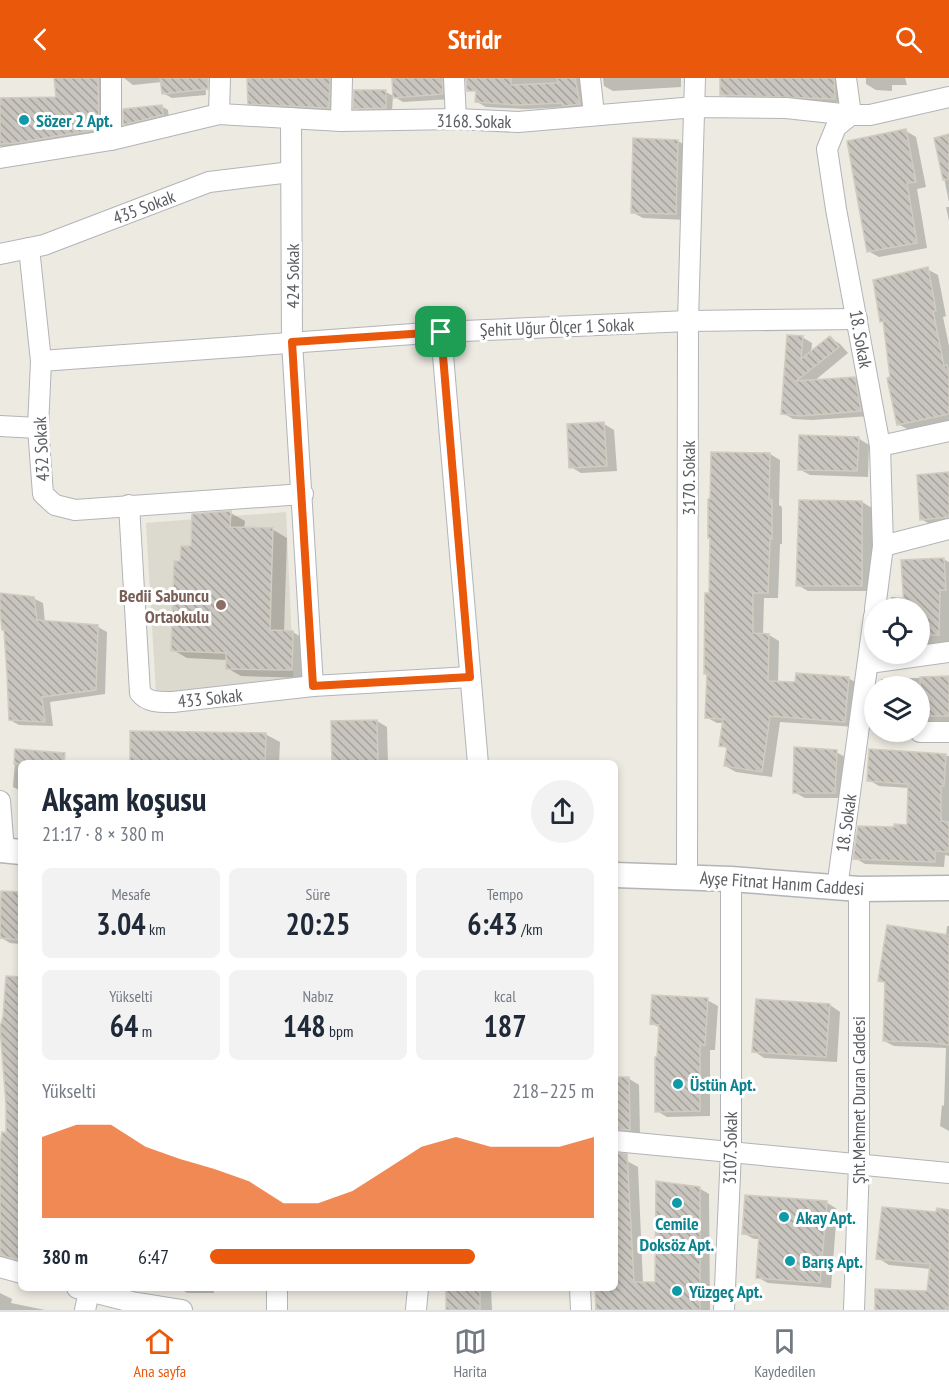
<!DOCTYPE html>
<html lang="tr">
<meta charset="utf-8">
<style>
body{margin:0;font-family:"PT Sans Narrow",sans-serif;background:#f2f2f3;color:#1f2937;height:100vh;display:flex;flex-direction:column;font-size:22px;white-space:nowrap}
*{box-sizing:border-box;margin:0}
p{font-size:20px;color:#747a83}
.icon{flex:none;width:33px;height:33px;fill:none;stroke:currentColor;stroke-width:2;stroke-linecap:round;stroke-linejoin:round}
.map{position:relative;flex:1;overflow:hidden}
.details{position:absolute;left:18px;top:682px;width:600px;height:531px;display:flex;flex-direction:column;background:#fff;border-radius:9px;box-shadow:0 3px 9px #0003}
.details>*{flex:none}
.buttons{position:absolute;left:864px;top:520px;display:grid;gap:12px}
.buttons a{display:grid;place-items:center;width:66px;height:66px;border-radius:50%;background:#fff;box-shadow:0 3px 9px #0003;font-size:30px}
.pin{position:absolute;display:grid;place-items:center;width:51px;height:51px;color:#fff;margin:-26px;border-radius:12px;box-shadow:0 3px 9px #0006}
.round{display:grid;place-items:center;flex:none;width:63px;height:63px;border-radius:32px;background:#f2f2f3}
.headline{display:flex;align-items:center;justify-content:space-between;height:102px;padding:0 24px}
h1{font-size:33px;font-weight:600;line-height:45px}
.metrics{display:grid;grid-template-columns:repeat(3,1fr);gap:9px;height:102px;padding:6px 24px}
.metrics div{display:grid;align-content:center;border-radius:9px;background:#f2f2f3;text-align:center}
.metrics b{font-size:30px;font-weight:600}
.metrics small{font-size:16px;font-weight:400}
.metrics p{font-size:16px}
.chart{height:168px;padding:12px 24px}
.chart p{display:flex;justify-content:space-between}
.chart svg{width:100%;height:108px;margin-top:6px;fill:#ea580c;opacity:.7}
ul{padding:0 24px;list-style:none;font-size:20px}
li{display:grid;grid-template-columns:96px 72px 1fr;align-items:center;height:45px}
li i{height:15px;border-radius:8px;background:#ea580c}
header{display:flex;justify-content:space-between;align-items:center;height:78px;padding:0 24px;background:#ea580c;color:#fff;font-size:27px;font-weight:600}
.dock{display:flex;justify-content:space-around;align-items:center;height:84px;border-top:2px solid #e0e1e3;background:#fff;font-size:16px;color:#747a83}
.dock a{display:grid;justify-items:center;gap:3px}
.dock .selected{color:#ea580c}
.map>svg:first-child{display:block}
.education{fill:#dcd9cf}
.shadow{fill:#0003}
.building{fill:url(#building-back-hatch);stroke:#d1ccbf;stroke-width:1.5}
.lines{fill:none;stroke-linecap:round;stroke-linejoin:round}
.minor-casing{stroke:#b2b4b9;stroke-width:22}
.tertiary-casing{stroke:#b2b4b9;stroke-width:27}
.minor{stroke:#fff;stroke-width:20}
.tertiary{stroke:#fff;stroke-width:24}
.route-casing{stroke:#fff;stroke-width:12}
.route{stroke:#ea580c;stroke-width:8}
.culture-dot{fill:#0f9aa8;stroke:#fff;stroke-width:2}
.education-dot{fill:#8d6e63;stroke:#fff;stroke-width:2}
.labels{text-anchor:middle;dominant-baseline:central;stroke-width:6;stroke-linejoin:round;paint-order:stroke}
.culture-label{font-size:18px;font-weight:bold;fill:#0d838f;stroke:#fff;text-anchor:start}
.street-label{font-size:18px;fill:#5a5d62;stroke:#fff}
.education-label{font-size:18px;font-weight:bold;fill:#785e54;stroke:#fff;text-anchor:end}
</style>
<header><svg class="icon" aria-label="back" viewBox="0 0 24 24"><path d="M15 5l-7 7 7 7"/></svg>Stridr<svg class="icon" aria-label="search" viewBox="0 0 24 24"><circle cx="10" cy="10" r="6"/><path d="M15 15l6 6"/></svg></header>
<div class="map">
<svg width="949" height="1232" viewBox="0 0 949 1232">
<defs>
<pattern id="building-back-hatch" width="6" height="6" patternUnits="userSpaceOnUse" patternTransform="scale(1.5)"><rect width="6" height="6" fill="#c8c4be"/><path d="M-1 5l2 2M0 0l6 6M5-1l2 2" fill="none" stroke="#a5a29e"/></pattern>
</defs>
<rect width="100%" height="100%" fill="#eceae1"/>
<polygon class="education" points="286,434 294,610 156,615 146,445"/>
<g class="shadow">
<polygon points="56,0 109,0 106,56 4,70 0,68 0,22 58,20"/>
<polygon points="124,0 205,0 206,17 172,20 163,15 162,4 133,7"/>
<polygon points="248,0 340,0 337,34 258,30 249,25"/>
<polygon points="394,0 453,0 451,21 403,24 393,18 392,33 362,34 355,30 386,14 395,19"/>
<polygon points="474,0 588,0 589,30 574,32 568,29 527,31 486,29 477,24 477,14 474,12"/>
<polygon points="603,0 681,0 681,9 613,13 604,8"/>
<polygon points="722,0 841,0 843,25 731,21 722,16"/>
<polygon points="866,0 905,0 907,7 892,7 892,13 876,12 866,6"/>
<polygon points="161,28 168,32 169,41 131,50 124,46"/>
<polygon points="906,53 916,59 926,109 917,111 927,170 879,179 868,173"/>
<polygon points="949,57 949,124 936,61"/>
<polygon points="678,63 688,69 686,142 643,140 632,134"/>
<polygon points="946,129 949,129 949,143"/>
<polygon points="927,191 938,197 946,238 943,239 949,268 949,344 909,352 898,346 885,245 881,243"/>
<polygon points="802,259 812,265 811,275 830,260 840,266 848,275 813,304 855,300 865,306 870,338 812,342 793,341 783,335"/>
<polygon points="604,346 614,352 617,393 581,395 571,389"/>
<polygon points="858,360 869,367 868,399 810,397 799,391"/>
<polygon points="770,376 780,382 779,427 782,429 782,466 780,466 778,520 764,520 763,557 769,557 779,563 778,605 796,606 848,600 859,606 856,649 780,644 772,699 736,694 725,688 728,671 721,667 724,645 717,645 706,639 708,597 705,595 710,517"/>
<polygon points="949,396 949,445 930,446 921,441"/>
<polygon points="862,424 872,430 872,513 808,513 798,507"/>
<polygon points="231,435 245,443 244,451 272,451 287,460 284,554 293,554 307,563 306,600 241,598 227,590 227,582 187,580 173,572 181,485 192,470"/>
<polygon points="943,481 949,484 949,567 920,566 920,531 891,531 891,519 905,520"/>
<polygon points="0,516 33,520 43,525 45,544 98,549 107,554 105,616 50,624 53,648 19,647 10,642 6,552"/>
<polygon points="949,599 949,644 920,645 920,609 881,609 881,601"/>
<polygon points="377,643 387,649 388,686 334,686"/>
<polygon points="265,656 280,664 279,686 131,686"/>
<polygon points="871,672 949,678 949,778 945,777 944,789 865,786 855,780 896,751 909,749 909,710 879,708 869,702"/>
<polygon points="16,673 21,686 21,713 13,709"/>
<polygon points="836,674 847,680 845,720 805,720 794,714"/>
<polygon points="21,815 21,866 10,865 0,859"/>
<polygon points="947,848 949,848 949,1053 940,1048 942,1027 944,1028 946,970 894,968 884,963 886,906 880,902 946,858"/>
<polygon points="707,922 718,928 715,972 710,972 710,1038 667,1039 657,1033 660,950 652,945"/>
<polygon points="830,927 840,934 837,984 764,980 754,973"/>
<polygon points="628,1000 639,1007 640,1057 615,1060 615,1001"/>
<polygon points="615,1082 627,1083 638,1089 643,1205 656,1205 699,1110 709,1116 710,1232 597,1232 615,1210"/>
<polygon points="826,1124 837,1131 831,1210 768,1205 757,1199 760,1161 754,1161 743,1155"/>
<polygon points="949,1133 949,1232 876,1232 928,1214 931,1191 889,1187 878,1180 937,1136"/>
<polygon points="0,1147 21,1160 21,1184 11,1180 0,1182"/>
<polygon points="214,1210 214,1215 187,1215 181,1211"/>
<polygon points="447,1210 491,1210 492,1232 447,1232"/>
<polygon points="0,1215 12,1221 11,1225 45,1232 0,1232"/>
</g>
<g class="building">
<polygon points="54,0 98,0 99,51 16,65 0,66 0,20 56,19"/>
<polygon points="160,0 208,0 208,11 162,16"/>
<polygon points="247,0 330,0 329,30 248,26"/>
<polygon points="392,0 442,0 443,16 393,20"/>
<polygon points="466,0 511,0 511,7 558,5 557,0 575,0 580,26 563,28 562,25 517,27 475,24 476,13 467,13"/>
<polygon points="720,0 834,0 835,21 720,17"/>
<polygon points="354,12 386,12 386,30 353,31"/>
<polygon points="162,27 163,37 123,47 123,31"/>
<polygon points="906,51 916,104 907,105 917,165 867,174 847,63"/>
<polygon points="949,56 949,101 943,102 934,60"/>
<polygon points="633,60 678,62 676,136 631,135"/>
<polygon points="928,189 936,233 933,233 944,288 947,287 949,295 949,336 897,347 887,300 890,299 883,243 880,244 873,202"/>
<polygon points="787,257 803,258 801,281 830,258 839,269 796,303 855,299 861,333 801,338 781,336"/>
<polygon points="604,344 607,388 569,390 567,346"/>
<polygon points="799,357 859,359 857,393 798,392"/>
<polygon points="711,374 770,375 769,421 772,422 772,461 770,461 768,515 753,515 753,555 769,556 768,603 795,604 796,595 849,599 845,644 770,638 762,694 724,688 727,669 719,668 723,641 705,640 707,596 704,596 705,515 709,515 710,460 708,460 708,421 710,421"/>
<polygon points="949,394 949,439 920,442 917,397"/>
<polygon points="799,422 862,423 862,508 796,508"/>
<polygon points="231,433 230,449 273,450 270,552 293,553 292,592 226,591 226,575 171,573 174,483 180,483 181,468 191,468 192,436"/>
<polygon points="944,480 946,512 940,512 939,557 920,557 920,531 904,531 901,482"/>
<polygon points="0,515 34,519 37,542 98,547 96,612 42,619 45,644 9,642 7,596 4,552 2,552 0,533"/>
<polygon points="949,598 949,638 920,638 920,599"/>
<polygon points="377,642 378,686 332,686 331,643"/>
<polygon points="130,653 266,655 265,686 130,686"/>
<polygon points="794,669 837,672 835,715 793,715"/>
<polygon points="15,671 65,675 64,686 14,686"/>
<polygon points="869,671 946,676 944,708 941,708 941,743 949,744 949,774 935,773 935,784 853,781 858,748 894,749 894,746 907,747 908,706 867,703"/>
<polygon points="1,813 21,814 21,862 0,860"/>
<polygon points="887,847 949,857 949,967 929,964 883,963 885,904 878,903"/>
<polygon points="6,898 21,899 21,1183 0,1177 0,1071 2,1054 6,1055 6,1026 0,949 3,939"/>
<polygon points="652,917 708,920 705,967 700,967 700,1033 655,1034 655,979 657,979 659,947 650,946"/>
<polygon points="756,921 830,926 826,979 752,974"/>
<polygon points="615,999 629,999 630,1052 615,1051"/>
<polygon points="615,1075 627,1076 634,1204 655,1204 656,1103 700,1109 700,1232 596,1232 595,1210 615,1210"/>
<polygon points="745,1117 827,1123 820,1205 756,1200 759,1157 742,1156"/>
<polygon points="882,1129 936,1134 937,1130 949,1132 949,1232 875,1232 875,1211 927,1213 930,1186 876,1181"/>
<rect x="446" y="1210" width="34" height="22"/>
</g>
<g class="lines">
<defs>
<g id="minor">
<polyline points="454,0 456,41"/>
<polyline points="590,0 594,36"/>
<polyline points="846,0 851,37 836,49 827,71 836,131 880,368 883,468 875,531"/>
<polyline points="219,36 220,0"/>
<polyline points="291,40 292,264 313,608"/>
<polyline points="341,43 342,0"/>
<polyline points="111,62 111,0"/>
<polyline points="0,80 111,62 219,36 341,43 456,41 518,44 695,29 786,30 851,37 870,37 949,19"/>
<polyline points="29,170 41,283 38,350 43,416 55,427 75,432 303,416"/>
<polyline points="0,176 44,167 209,104 291,94"/>
<polyline points="441,254 478,686"/>
<polyline points="41,283 441,254 688,243 857,241"/>
<polyline points="0,348 38,350"/>
<polyline points="880,368 949,353"/>
<path d="M129,427l11,188c8,10 21,9 33,9l140,-16 157,-9"/>
<polyline points="883,468 949,451"/>
<polyline points="869,585 949,574"/>
<polyline points="920,654 949,654"/>
<polyline points="0,723 4,772"/>
<polyline points="687,800 688,243 695,0"/>
<polyline points="837,810 874,538"/>
<polyline points="615,1063 949,1095"/>
<polyline points="0,1189 21,1195"/>
<polyline points="77,1210 132,1224 182,1232"/>
<polyline points="580,1210 581,1232"/>
<polyline points="85,1232 89,1214"/>
<polyline points="277,1232 277,1210"/>
<polyline points="416,1232 418,1210"/>
<polyline points="724,1232 731,1074 731,801"/>
<polyline points="854,1232 859,1085 859,811"/>
</g>
<g id="tertiary">
<polyline points="0,772 21,774"/>
<polyline points="615,797 731,801 859,811 949,810"/>
</g>
</defs>
<use href="#minor" class="minor-casing"/>
<use href="#tertiary" class="tertiary-casing"/>
<use href="#minor" class="minor"/>
<use href="#tertiary" class="tertiary"/>
</g>
<g class="lines">
<defs>
<polygon id="route" points="441,254 470,599 313,608 292,264"/>
</defs>
<use href="#route" class="route-casing"/>
<use href="#route" class="route"/>
</g>
<g class="culture-dot">
<circle cx="24" cy="42" r="6"/>
<circle cx="678" cy="1006" r="6"/>
<circle cx="677" cy="1125" r="6"/>
<circle cx="784" cy="1139" r="6"/>
<circle cx="790" cy="1183" r="6"/>
<circle cx="677" cy="1213" r="6"/>
</g>
<circle class="education-dot" cx="221" cy="527" r="6"/>
<g class="labels">
<g class="culture-label">
<text x="36" y="42">Sözer 2 Apt.</text>
<text x="690" y="1006">Üstün Apt.</text>
<text x="796" y="1139">Akay Apt.</text>
<text x="677" y="1145" text-anchor="middle">Cemile<tspan x="677" dy="21">Doksöz Apt.</tspan></text>
<text x="802" y="1183">Barış Apt.</text>
<text x="689" y="1213">Yüzgeç Apt.</text>
</g>
<g class="street-label">
<text transform="translate(474 43) rotate(1)">3168. Sokak</text>
<text transform="translate(144 129) rotate(-21)">435 Sokak</text>
<text transform="translate(292 198) rotate(-90)">424 Sokak</text>
<text transform="translate(557 249) rotate(-2)">Şehit Uğur Ölçer 1 Sokak</text>
<text transform="translate(861 261) rotate(80)">18. Sokak</text>
<text transform="translate(41 371) rotate(-93)">432 Sokak</text>
<text transform="translate(688 400) rotate(-90)">3170. Sokak</text>
<text transform="translate(210 620) rotate(-6)">433 Sokak</text>
<text transform="translate(846 745) rotate(-82)">18. Sokak</text>
<text transform="translate(782 805) rotate(4)">Ayşe Fitnat Hanım Caddesi</text>
<text transform="translate(858 1022) rotate(-90)">Şht.Mehmet Duran Caddesi</text>
<text transform="translate(730 1070) rotate(-89)">3107. Sokak</text>
</g>
<g class="education-label">
<text x="209" y="517">Bedii Sabuncu<tspan x="209" dy="21">Ortaokulu</tspan></text>
</g>
</g>
</svg>
<div class="buttons">
<a><svg class="icon" aria-label="locate" viewBox="0 0 24 24"><circle cx="12" cy="12" r="6"/><path d="M12 2v4M12 18v4M2 12h4M18 12h4"/></svg></a>
<a><svg class="icon" aria-label="layers" viewBox="0 0 24 24"><path d="M12 4l9 5-9 5-9-5zM3 14l9 5 9-5"/></svg></a>
</div>
<div class="pin" style="left:441px;top:254px;background:#1e9e55"><svg class="icon" aria-label="arrive" viewBox="0 0 24 24"><path d="M6 21V4h12l-3 4 3 4H6"/></svg></div>
<section class="details">
<div class="headline"><div><h1>Akşam koşusu</h1><p>21:17 · 8 × 380 m</p></div><a class="round"><svg class="icon" aria-label="share" viewBox="0 0 24 24"><path d="M12 15V3M7 8l5-5 5 5M5 13v7h14v-7"/></svg></a></div>
<div class="metrics">
<div><p>Mesafe</p><b>3.04<small> km</small></b></div>
<div><p>Süre</p><b>20:25</b></div>
<div><p>Tempo</p><b>6:43<small> /km</small></b></div>
</div>
<div class="metrics">
<div><p>Yükselti</p><b>64<small> m</small></b></div>
<div><p>Nabız</p><b>148<small> bpm</small></b></div>
<div><p>kcal</p><b>187</b></div>
</div>
<div class="chart"><p><span>Yükselti</span>218–225 m</p>
<svg viewBox="0 0 160 44" preserveAspectRatio="none"><path d="M0 44V11L10 6L20 6L30 15L40 20L50 24L60 29L70 38L80 38L90 33L100 24L110 15L120 11L130 15L140 15L150 15L160 11V44z"/></svg>
</div>
<ul>
<li><b>380 m</b>6:47<i style="width:69%"></i></li>
</ul>
</section>
</div>
<nav class="dock">
<a class="selected"><svg class="icon" aria-label="home" viewBox="0 0 24 24"><path d="M3 11l9-7 9 7M6 9v11h12V9"/></svg>Ana sayfa</a>
<a><svg class="icon" aria-label="map" viewBox="0 0 24 24"><path d="M3 6l6-2 6 2 6-2v14l-6 2-6-2-6 2zM9 4v14M15 6v14"/></svg>Harita</a>
<a><svg class="icon" aria-label="saved" viewBox="0 0 24 24"><path d="M7 4h10v16l-5-4-5 4z"/></svg>Kaydedilen</a>
</nav>
